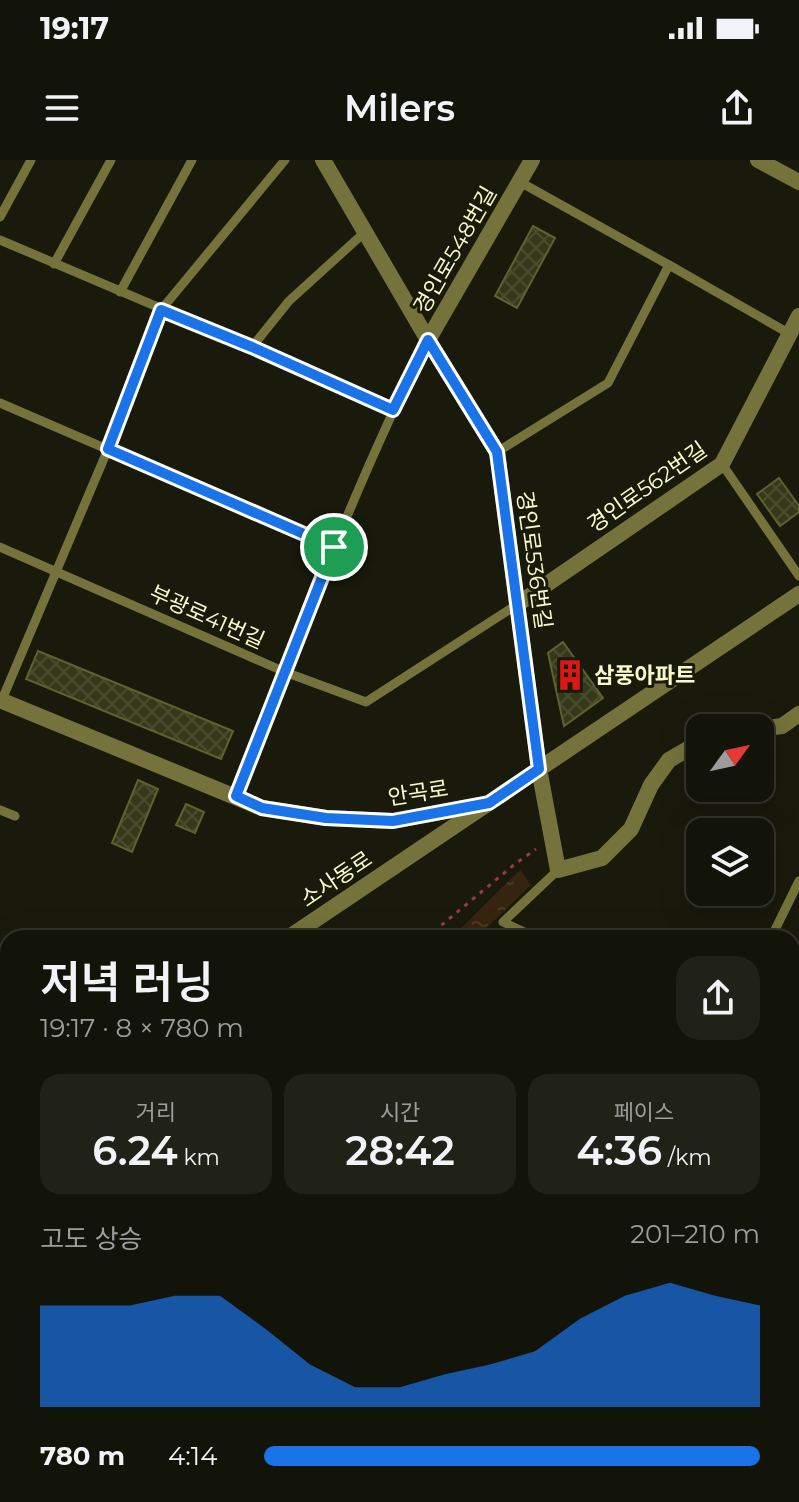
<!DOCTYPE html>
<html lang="ko">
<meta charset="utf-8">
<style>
body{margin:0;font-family:Montserrat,"Noto Sans KR",sans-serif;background:#202117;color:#f1f3f6;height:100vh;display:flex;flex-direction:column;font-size:30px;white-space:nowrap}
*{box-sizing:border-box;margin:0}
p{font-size:26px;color:#9d9e9c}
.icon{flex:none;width:44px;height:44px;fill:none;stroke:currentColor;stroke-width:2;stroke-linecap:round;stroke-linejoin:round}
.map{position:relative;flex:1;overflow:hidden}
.panel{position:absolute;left:0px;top:770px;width:800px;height:572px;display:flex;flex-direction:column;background:#131409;border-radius:24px 24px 0 0;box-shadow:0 8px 32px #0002,0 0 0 2px #32332a}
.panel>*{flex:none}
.needle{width:52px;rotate:57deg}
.tools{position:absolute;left:686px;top:554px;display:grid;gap:16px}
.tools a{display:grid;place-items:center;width:88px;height:88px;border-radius:16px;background:#131409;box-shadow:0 8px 32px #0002,0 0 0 2px #32332a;font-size:40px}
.pin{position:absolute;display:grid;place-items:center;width:68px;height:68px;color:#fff;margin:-34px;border:4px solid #fff;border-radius:50%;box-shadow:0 2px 8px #0007}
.round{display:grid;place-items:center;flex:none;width:84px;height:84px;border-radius:24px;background:#202117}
.headline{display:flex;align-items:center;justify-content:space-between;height:136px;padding:0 40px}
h1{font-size:44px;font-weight:600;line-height:60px}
.figures{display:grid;grid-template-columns:repeat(3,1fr);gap:12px;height:136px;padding:8px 40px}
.figures div{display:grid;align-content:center;border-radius:20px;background:#202117;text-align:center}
.figures b{font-size:40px;font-weight:600}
.figures small{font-size:22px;font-weight:400}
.figures p{font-size:22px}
.chart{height:224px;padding:16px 40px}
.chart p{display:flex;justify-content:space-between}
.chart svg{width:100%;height:144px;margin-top:8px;fill:#1a73e8;opacity:.7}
ul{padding:0 40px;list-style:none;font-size:26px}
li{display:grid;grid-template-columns:128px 96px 1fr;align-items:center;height:60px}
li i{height:20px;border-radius:10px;background:#1a73e8}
.status{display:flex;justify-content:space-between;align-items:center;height:56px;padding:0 40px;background:#131409;direction:ltr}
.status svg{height:22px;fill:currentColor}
header{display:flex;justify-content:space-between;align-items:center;height:104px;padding:0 40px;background:#131409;font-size:36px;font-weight:600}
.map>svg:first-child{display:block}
.water{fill:url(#water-ripples)}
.building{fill:url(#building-cross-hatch);stroke:#5d632e;stroke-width:2}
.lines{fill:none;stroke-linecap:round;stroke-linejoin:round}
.path{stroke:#a23645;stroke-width:3;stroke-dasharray:4 6;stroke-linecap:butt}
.service{stroke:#75733b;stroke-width:9}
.minor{stroke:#75733b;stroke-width:16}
.tertiary{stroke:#75733b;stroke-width:16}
.route-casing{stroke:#fff;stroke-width:16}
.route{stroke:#1a73e8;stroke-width:10}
.labels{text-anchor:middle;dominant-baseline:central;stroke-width:6;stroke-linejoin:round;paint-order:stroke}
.street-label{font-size:22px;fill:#f9faca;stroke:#191a0c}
.poi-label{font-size:22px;font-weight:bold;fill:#f9faca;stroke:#191a0c;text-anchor:start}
</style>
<div class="status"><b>19:17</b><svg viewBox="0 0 49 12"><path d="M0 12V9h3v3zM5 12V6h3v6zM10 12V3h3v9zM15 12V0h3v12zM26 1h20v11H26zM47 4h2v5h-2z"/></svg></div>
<header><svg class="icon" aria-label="menu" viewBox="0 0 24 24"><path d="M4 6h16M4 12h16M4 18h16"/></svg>Milers<svg class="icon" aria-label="share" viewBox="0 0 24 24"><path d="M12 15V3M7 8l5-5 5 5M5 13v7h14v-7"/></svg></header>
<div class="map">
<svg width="799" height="1342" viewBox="0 0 799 1342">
<defs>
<pattern id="water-ripples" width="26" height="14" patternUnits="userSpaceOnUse" patternTransform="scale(2)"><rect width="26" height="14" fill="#37240e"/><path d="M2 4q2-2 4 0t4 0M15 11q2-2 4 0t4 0" fill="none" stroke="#4b3a24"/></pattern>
<pattern id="building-cross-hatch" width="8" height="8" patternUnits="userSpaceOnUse" patternTransform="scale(2)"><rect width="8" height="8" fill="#35391a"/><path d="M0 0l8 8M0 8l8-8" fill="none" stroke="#494d2f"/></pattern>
</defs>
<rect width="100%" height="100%" fill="#191a0c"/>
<polygon class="water" points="520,710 531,725 476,778 451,778"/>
<g class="building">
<polygon points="533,66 555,78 517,148 495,136"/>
<polygon points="779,318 799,346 799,352 780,366 757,334"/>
<polygon points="563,482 603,538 564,566 548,493"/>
<polygon points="38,491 233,571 221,599 26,519"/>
<polygon points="138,620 158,629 132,692 112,683"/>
<polygon points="186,644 204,652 195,673 176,665"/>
</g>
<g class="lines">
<g class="path">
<polyline points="426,778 515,704 536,689"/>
<polyline points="792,938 799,942"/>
<polyline points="0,1076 4,1074 2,1053 8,1052"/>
<polyline points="0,1104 8,1101"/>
</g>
<g class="service">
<polyline points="0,57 31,0"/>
<polyline points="0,80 252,187 393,250"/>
<polyline points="54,104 111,0"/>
<polyline points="669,105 790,174"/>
<polyline points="120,132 192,0"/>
<polyline points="252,187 289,141 366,71"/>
<polyline points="0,243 334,387"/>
<polyline points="497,292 608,223 669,105 520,22"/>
<polyline points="722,304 799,416"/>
<polyline points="0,387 285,512 366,542 518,444"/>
<polyline points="1,542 108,289 161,150 285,0"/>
<path d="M236,636c61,-153 117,-309 192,-456"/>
<polyline points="0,650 15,656"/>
<polyline points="500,778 509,774"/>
<polyline points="537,778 503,762 558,710"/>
<polyline points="771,778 799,721"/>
<polyline points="792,892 799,895"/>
<polyline points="792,1013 799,1016"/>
<polyline points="792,1115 799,1116"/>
<polyline points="0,1149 8,1142"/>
</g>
<g class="minor">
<polyline points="758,0 799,22"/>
<polyline points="428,180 532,0"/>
<polyline points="518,444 722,304 799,156"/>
<polyline points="760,569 782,566 799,554"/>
<polyline points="539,609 558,710 602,698 631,669 651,625 669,600 700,582"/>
<polyline points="792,1198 799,1200"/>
<polyline points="343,1342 350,1334"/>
</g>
<g class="tertiary">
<polyline points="323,0 428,180 497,292 539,609"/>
<polyline points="0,540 262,648 326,658 393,661 479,645"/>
<polyline points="288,778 799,434"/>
<polyline points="0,877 8,878"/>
</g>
</g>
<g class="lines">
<defs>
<polygon id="route" points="161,150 252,187 393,250 428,180 497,292 539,609 489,643 393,661 326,658 262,648 236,636 334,387 108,289"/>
</defs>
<use href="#route" class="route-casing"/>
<use href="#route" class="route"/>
</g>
<defs>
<symbol id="building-bare" viewBox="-9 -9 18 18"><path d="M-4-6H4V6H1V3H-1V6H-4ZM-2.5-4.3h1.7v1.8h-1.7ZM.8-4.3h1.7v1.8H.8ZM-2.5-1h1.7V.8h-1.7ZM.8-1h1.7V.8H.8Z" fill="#dd1813" stroke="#191a0c" stroke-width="2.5" paint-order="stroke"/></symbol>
</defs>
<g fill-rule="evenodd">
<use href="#building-bare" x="548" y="493" width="44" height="44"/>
</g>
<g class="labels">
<g class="street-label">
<text transform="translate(455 90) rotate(-60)">경인로548번길</text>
<text transform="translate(647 327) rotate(-35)">경인로562번길</text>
<text transform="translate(534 400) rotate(82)">경인로536번길</text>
<text transform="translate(207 457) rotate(24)">부광로41번길</text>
<text transform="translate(418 633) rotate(-9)">안곡로</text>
<text transform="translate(336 719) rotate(-34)">소사동로</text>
</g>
<g class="poi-label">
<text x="594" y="515">삼풍아파트</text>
</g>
</g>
</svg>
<div class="tools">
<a><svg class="needle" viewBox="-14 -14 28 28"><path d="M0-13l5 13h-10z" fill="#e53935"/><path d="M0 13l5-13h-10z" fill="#9d9e9c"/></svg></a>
<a><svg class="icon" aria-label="layers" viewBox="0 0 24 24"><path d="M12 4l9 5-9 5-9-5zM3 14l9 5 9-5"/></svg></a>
</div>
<div class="pin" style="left:334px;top:387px;background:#1e9e55"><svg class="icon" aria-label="arrive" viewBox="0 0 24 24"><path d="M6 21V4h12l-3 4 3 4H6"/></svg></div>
<section class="panel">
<div class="headline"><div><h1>저녁 러닝</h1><p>19:17 · 8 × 780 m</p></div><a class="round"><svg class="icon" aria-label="share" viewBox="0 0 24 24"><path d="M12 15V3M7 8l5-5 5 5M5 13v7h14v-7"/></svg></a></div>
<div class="figures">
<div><p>거리</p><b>6.24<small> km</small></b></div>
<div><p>시간</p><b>28:42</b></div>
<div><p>페이스</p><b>4:36<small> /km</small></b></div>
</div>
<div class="chart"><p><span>고도 상승</span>201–210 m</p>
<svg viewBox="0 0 160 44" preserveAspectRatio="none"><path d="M0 44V13L10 13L20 13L30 10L40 10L50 20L60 31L70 38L80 38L90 34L100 31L110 27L120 17L130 10L140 6L150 10L160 13V44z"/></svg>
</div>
<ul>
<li><b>780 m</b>4:14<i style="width:100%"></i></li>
</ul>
</section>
</div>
